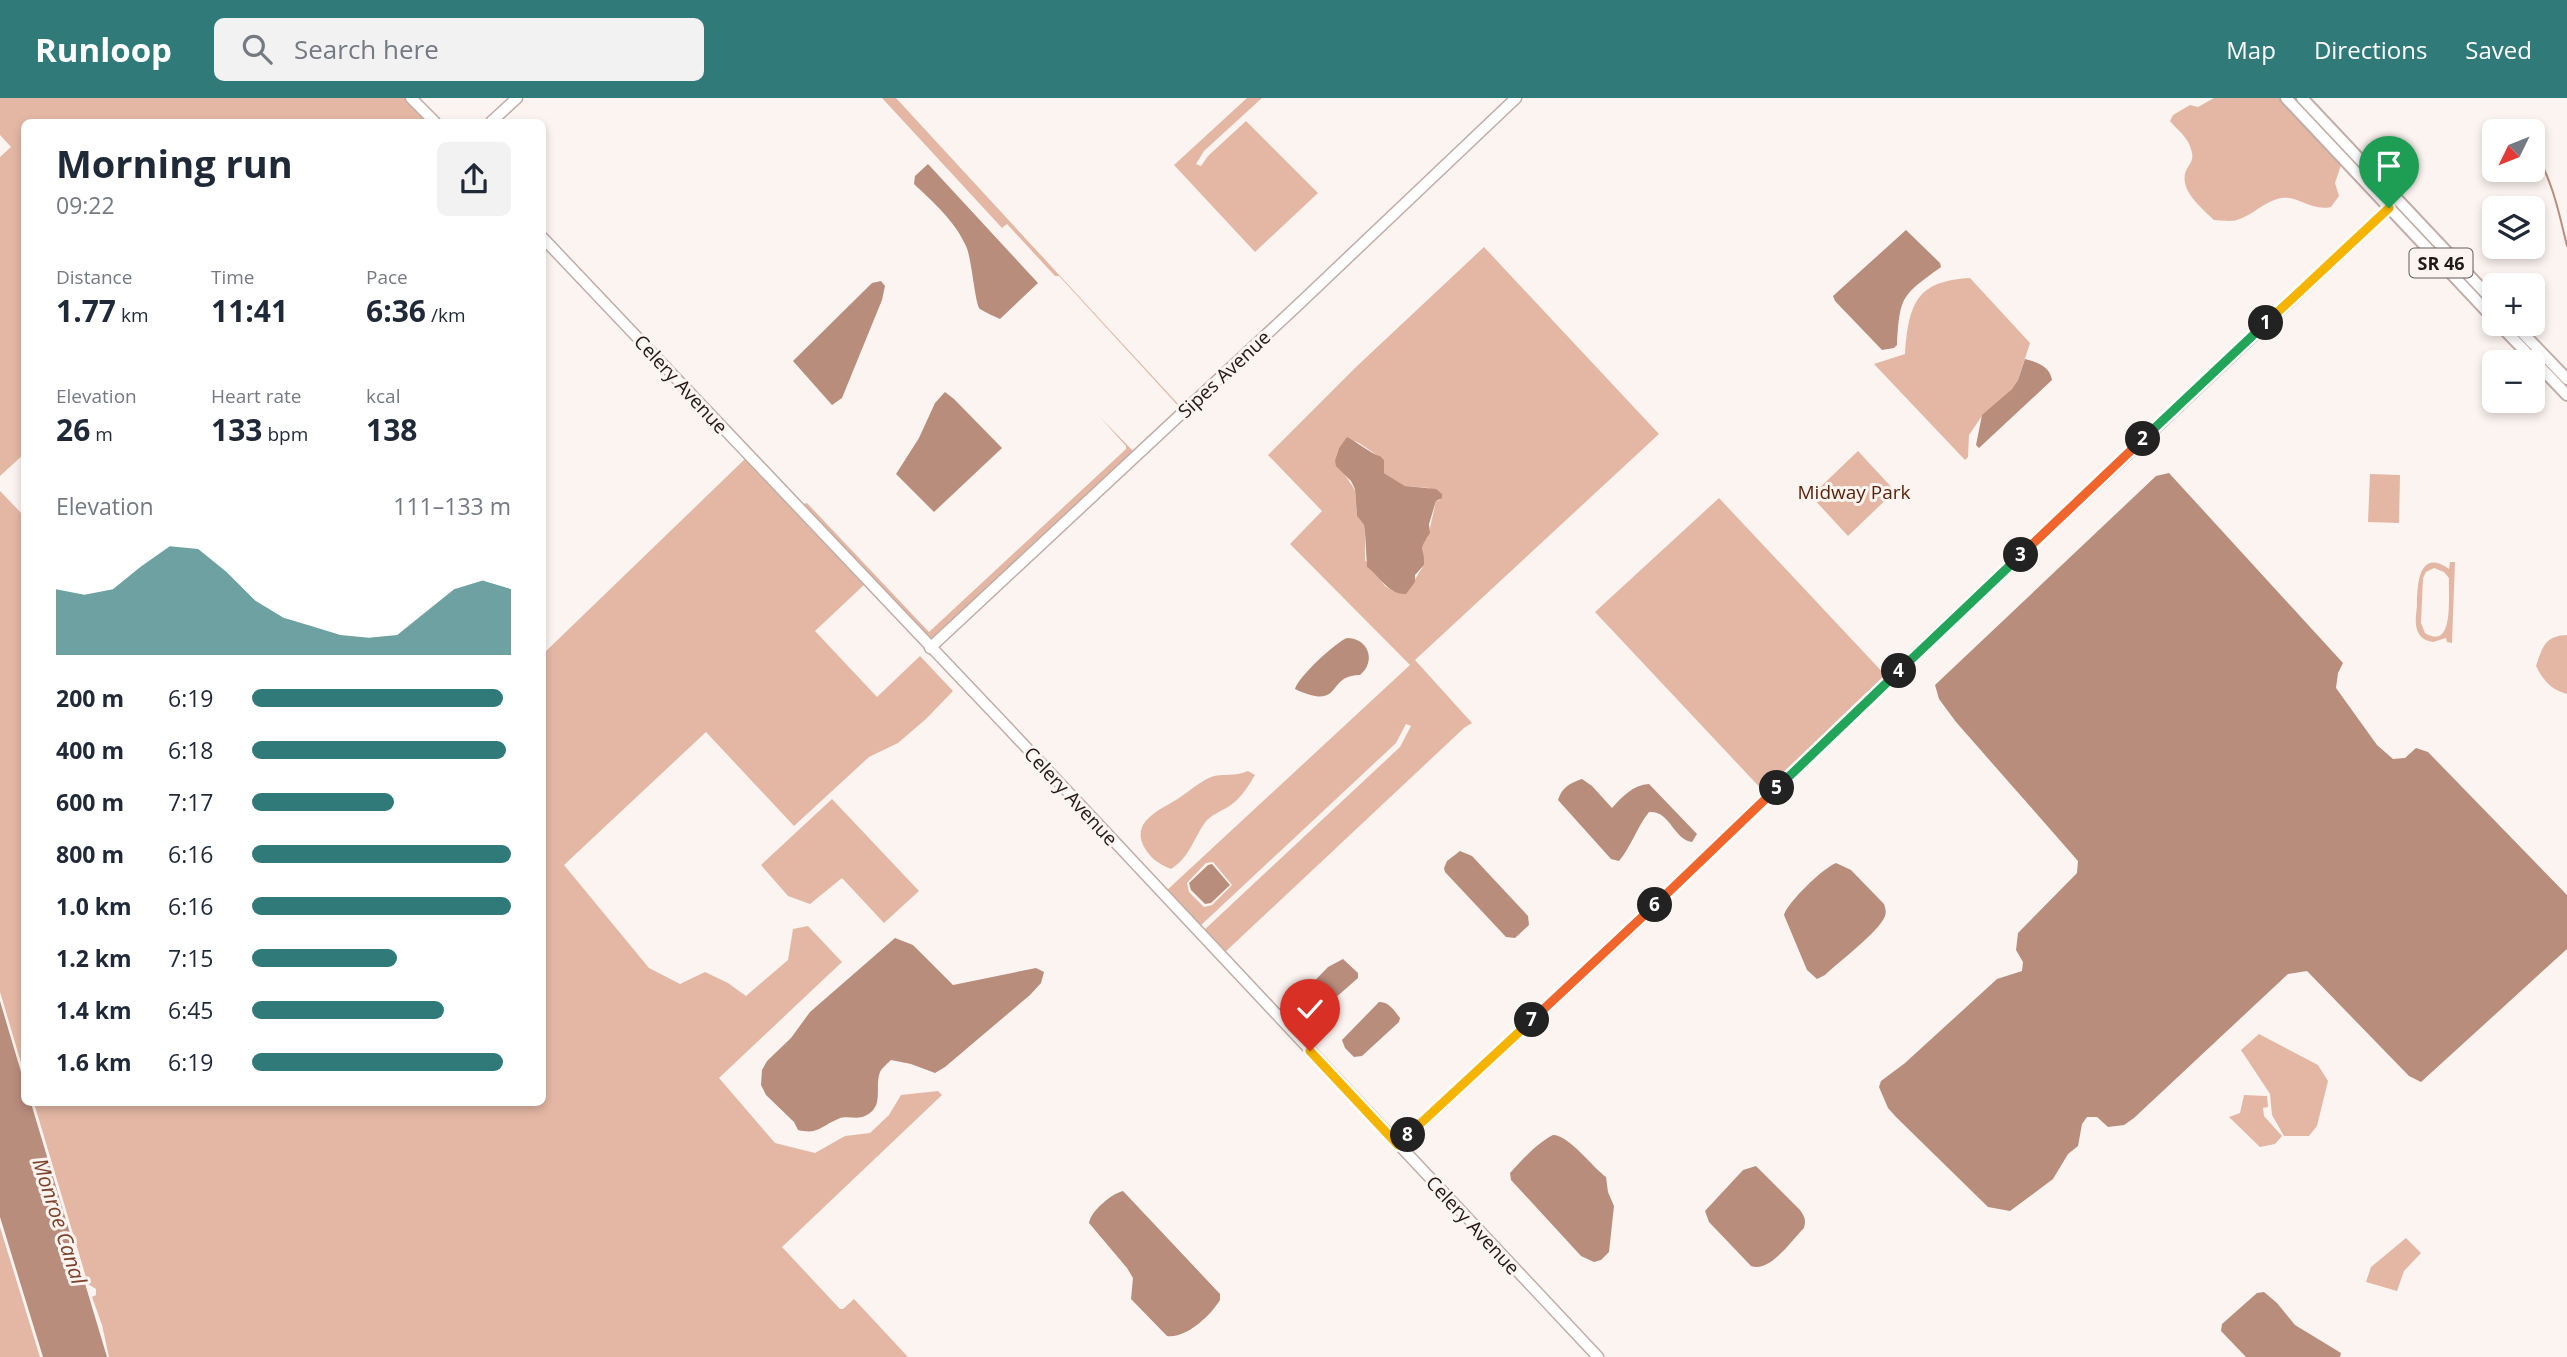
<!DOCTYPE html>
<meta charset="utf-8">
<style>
body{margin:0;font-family:"Open Sans",sans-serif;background:#f2f2f3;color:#1f2937;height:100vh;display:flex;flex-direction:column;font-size:26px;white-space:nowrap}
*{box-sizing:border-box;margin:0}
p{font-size:23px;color:#747a83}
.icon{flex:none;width:38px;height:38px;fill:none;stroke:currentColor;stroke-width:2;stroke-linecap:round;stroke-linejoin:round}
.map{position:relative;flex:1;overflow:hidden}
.panel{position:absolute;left:21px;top:21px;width:525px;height:987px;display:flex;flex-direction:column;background:#fff;border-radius:10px;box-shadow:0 4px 10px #0003}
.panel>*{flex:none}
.needle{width:46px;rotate:227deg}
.controls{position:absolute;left:2482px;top:21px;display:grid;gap:14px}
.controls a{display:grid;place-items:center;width:63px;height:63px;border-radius:10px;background:#fff;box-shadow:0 4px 10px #0003;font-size:35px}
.pin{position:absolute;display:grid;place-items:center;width:60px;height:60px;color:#fff;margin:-72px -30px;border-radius:50% 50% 50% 0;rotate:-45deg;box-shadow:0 0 7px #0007}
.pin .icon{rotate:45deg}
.km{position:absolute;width:35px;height:35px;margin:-18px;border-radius:50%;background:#222;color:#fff;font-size:19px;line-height:35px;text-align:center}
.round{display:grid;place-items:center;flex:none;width:74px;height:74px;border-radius:10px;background:#f2f2f3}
.head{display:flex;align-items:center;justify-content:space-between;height:119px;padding:0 35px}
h1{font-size:38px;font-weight:700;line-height:52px}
.figures{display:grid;grid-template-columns:repeat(3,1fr);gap:10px;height:119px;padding:7px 35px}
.figures div{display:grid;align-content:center}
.figures b{font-size:30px;font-weight:700}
.figures small{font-size:19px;font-weight:400}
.figures p{font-size:19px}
.chart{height:196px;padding:14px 35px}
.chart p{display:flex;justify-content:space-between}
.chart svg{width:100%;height:126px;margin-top:7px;fill:#317a7a;opacity:.7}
ul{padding:0 35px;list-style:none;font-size:23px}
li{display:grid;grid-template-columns:112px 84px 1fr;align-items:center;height:52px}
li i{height:18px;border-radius:9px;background:#317a7a}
header{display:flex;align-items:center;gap:42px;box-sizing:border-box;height:98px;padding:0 35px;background:#317a7a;color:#fff}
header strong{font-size:33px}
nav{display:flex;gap:38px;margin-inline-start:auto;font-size:24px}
.search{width:490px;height:63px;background:#f2f2f3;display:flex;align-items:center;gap:18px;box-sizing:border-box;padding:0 24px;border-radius:10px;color:#747a83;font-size:26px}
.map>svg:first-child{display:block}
.green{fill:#e4b7a5;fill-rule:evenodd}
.water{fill:#b98d7c}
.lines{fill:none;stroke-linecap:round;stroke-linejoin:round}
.stream{stroke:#b98d7c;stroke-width:2}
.secondary-casing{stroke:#c1ada6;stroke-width:13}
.primary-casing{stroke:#c1ada6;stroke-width:14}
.secondary{stroke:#fff;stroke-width:10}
.primary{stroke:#fff;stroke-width:10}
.split-1-casing{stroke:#fff;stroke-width:14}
.split-2-casing{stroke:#fff;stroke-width:14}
.split-3-casing{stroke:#fff;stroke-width:14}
.split-4-casing{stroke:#fff;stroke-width:14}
.split-5-casing{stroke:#fff;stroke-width:14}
.split-6-casing{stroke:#fff;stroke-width:14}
.split-7-casing{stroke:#fff;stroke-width:14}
.split-8-casing{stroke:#fff;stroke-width:14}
.split-9-casing{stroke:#fff;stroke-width:14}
.split-1{stroke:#f5b400;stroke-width:9}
.split-2{stroke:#22a559;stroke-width:9}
.split-3{stroke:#f0652b;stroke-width:9}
.split-4{stroke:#22a559;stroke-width:9}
.split-5{stroke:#22a559;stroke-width:9}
.split-6{stroke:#f0652b;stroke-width:9}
.split-7{stroke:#f0652b;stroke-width:9}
.split-8{stroke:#f5b400;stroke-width:9}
.split-9{stroke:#f5b400;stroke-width:9}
.labels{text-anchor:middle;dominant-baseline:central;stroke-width:6;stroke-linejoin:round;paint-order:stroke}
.shield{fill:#fcf4f0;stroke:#635b58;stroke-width:2}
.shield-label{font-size:18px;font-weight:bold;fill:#211917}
.street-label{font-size:19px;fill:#211917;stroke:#fcf4f0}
.park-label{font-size:19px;fill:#571f06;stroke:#fcf4f0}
.water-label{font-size:21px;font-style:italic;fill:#7d422a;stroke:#fcf4f0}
</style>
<header>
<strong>Runloop</strong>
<div class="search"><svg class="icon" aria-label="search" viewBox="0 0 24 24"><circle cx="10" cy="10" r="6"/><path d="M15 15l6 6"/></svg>Search here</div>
<nav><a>Map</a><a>Directions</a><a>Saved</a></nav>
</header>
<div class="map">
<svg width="2567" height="1259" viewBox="0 0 2567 1259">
<rect width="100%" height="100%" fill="#fcf4f0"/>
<g class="green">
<polygon points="0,0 407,0 430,24 24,24 24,356 0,378 0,59 11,49 0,37"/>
<polygon points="882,0 896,0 1180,308 1183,307 1181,311 1059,178 1055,178 1007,126 1002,130"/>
<polygon points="1247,0 1262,0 1204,53 1196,66 1201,68 1208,58 1246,23 1318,95 1255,154 1174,67"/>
<path d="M2214,0h68l60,64 -7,21 4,13 -8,11c-21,5 -34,-14 -54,-8 -14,4 -26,17 -40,21 -6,2 -16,0 -23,0 -11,-11 -33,-28 -29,-46 2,-8 9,-12 7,-21 -3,-16 -13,-21 -22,-32l3,-6 17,-10 8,2z"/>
<path d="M1484,149l175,187 -244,226 57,63 -8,5 -241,226 -21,-22 198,-185 11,-21 -5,-2 -10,19 -198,185 -33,-36 245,-227 -120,-121 32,-33 -54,-56 88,-88zM1347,340l12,5 25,17v13l21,13 24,2 11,12 -4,1 -8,36 -6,6 -1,10 3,12 -14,22 -17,4 -8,-5 -20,-26v-28l-1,-7 -7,-9 -2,-26 -20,-30 4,-12zM1213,764l19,23 -20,20 -8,2 -15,-15 -2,-9 19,-20z"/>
<path d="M1970,180l60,65 -12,37 -6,9 -30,27 -13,19 -1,22 -3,3 -91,-96 31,-10c4,-49 10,-73 65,-76z"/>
<polygon points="1099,318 1134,354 969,509 929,543 800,407 807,405 929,534 1126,351 1126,348"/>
<polygon points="1858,353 1895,393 1848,438 1811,398"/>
<polygon points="746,360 865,486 815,533 877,599 920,558 953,593 926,621 898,645 869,659 794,728 706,634 564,767 649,870 680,886 705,874 728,885 746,898 788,862 793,831 808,828 842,864 719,980 775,1045 815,1055 845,1038 870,1035 889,1017 901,997 938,993 942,997 782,1149 840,1211 843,1211 854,1201 908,1259 109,1259 102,1227 92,1199 96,1197 96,1191 88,1186 34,1005 542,1004 543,556"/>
<polygon points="2370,376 2400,377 2399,425 2368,424"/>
<polygon points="0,393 24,418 24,975 0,894"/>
<polygon points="1719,400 1888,580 1766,696 1595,514"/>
<path d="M2450,464h5l-3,81 -5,-1 -1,-4 -13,4c-6,-1 -11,-3 -14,-8 -5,-8 -3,-19 -2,-28 0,-19 1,-59 32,-37zM2434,470l10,4 5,6c-1,16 6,74 -24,55l-4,-10 2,-45 3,-6z"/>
<path d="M2567,537v59c-16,-4 -24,-14 -31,-28 7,-20 9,-30 31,-31z"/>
<path d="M1248,673l7,4c-6,10 -14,23 -24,30 -9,6 -21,10 -27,19 -11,16 -15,34 -33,45 -13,-5 -22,-12 -28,-24 -11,-26 20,-36 36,-47 11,-7 20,-16 32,-21 11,-4 24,0 37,-6z"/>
<polygon points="832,701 919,793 884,825 842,780 810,806 788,798 761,767"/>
<polygon points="2259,936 2318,967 2328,983 2317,1028 2309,1038 2284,1038 2272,1017 2270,996 2241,952"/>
<polygon points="2244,997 2267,998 2268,1009 2263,1010 2264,1018 2282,1038 2275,1046 2260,1049 2229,1019 2240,1015"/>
<polygon points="0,1129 40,1259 0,1259"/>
<polygon points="2406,1140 2421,1155 2404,1173 2397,1193 2366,1184 2371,1169"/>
</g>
<g class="water">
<path d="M928,66l110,119 -38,36c-6,-3 -14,-6 -20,-10 -5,-4 -8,-50 -14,-63 -11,-25 -33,-44 -52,-62l1,-8z"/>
<path d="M1906,132l34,33 1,4c-40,29 -41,29 -44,78l-3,3 -12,2 -47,-49 -2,-5z"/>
<polygon points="881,183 885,188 882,202 842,300 832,307 793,263 872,185"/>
<path d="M2025,261c12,3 25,7 27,21l-73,68 -3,-3 6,-30 30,-26 6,-9z"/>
<polygon points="945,294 954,301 1002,350 934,414 896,376 919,340 935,305"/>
<path d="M1347,339c10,5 26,18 33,19l4,4v13l21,13 31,3 6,5v4l-6,3 -7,23 1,9c-14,22 -5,11 -6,32l-9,10v7l-9,12c-18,1 -26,-18 -39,-27l-2,-35 -1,-7 -7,-9 -2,-27 -4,-8 -15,-15 -1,-6 4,-12z"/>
<polygon points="2169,375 2343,565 2338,575 2336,590 2377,647 2393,661 2405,660 2416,650 2428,654 2567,797 2567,851 2421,984 2409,978 2307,873 2288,876 2134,1020 2124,1027 2108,1029 2097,1019 2087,1019 2082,1026 2078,1048 2068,1056 2053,1081 2010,1113 1988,1109 1896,1019 1888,1010 1879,989 1881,983 1905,965 1997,881 2022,873 2023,864 2016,852 2018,835 2077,775 2078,763 1956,624 1939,601 1935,587 2156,378"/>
<path d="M1347,540c21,0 30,23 13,37 -35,0 -16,37 -65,14 3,-12 41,-47 52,-51z"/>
<path d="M1582,681l10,7 20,22c11,-12 21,-23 37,-24l48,50 -5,8c-19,-3 -22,-32 -43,-30 -12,15 -18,35 -30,49l-8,-2 -53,-59c4,-13 12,-17 24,-21z"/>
<polygon points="1460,753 1472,758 1528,818 1529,827 1515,840 1506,839 1445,774 1444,770 1447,763"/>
<path d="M1836,765l15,7 33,34c2,6 3,10 -1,16 -10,16 -43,41 -58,55l-8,4 -10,-9 -23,-55c3,-12 39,-47 52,-52z"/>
<polygon points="1212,766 1230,787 1211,805 1205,806 1191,792 1189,785 1208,767"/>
<path d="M895,840l18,7 40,40 83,-17 8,4 -3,11 -11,12 -85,72 -10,6 -24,-9 -20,-4c-3,3 -9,8 -11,12 -6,16 5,35 -15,44 -8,4 -18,-1 -27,3 -17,7 -20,16 -40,11l-4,-8 -28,-27 -5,-10 1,-15 5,-9 24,-23 19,-26z"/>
<path d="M1343,861l15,14v5l-41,36c-7,-2 -16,-10 -16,-19l27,-28z"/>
<polygon points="0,903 24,984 24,1004 31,1005 107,1259 43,1259 0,1119"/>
<path d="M1379,904c9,-1 16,9 21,16l-1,4 -37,34 -8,1 -9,-9 -3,-8z"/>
<path d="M1553,1037c16,0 39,32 53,42l2,15 6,14 -5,46 -8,8 -7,2 -13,-6 -70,-76 -1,-7c12,-13 27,-30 43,-38z"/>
<path d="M1756,1068l44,44c5,7 6,10 4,18 -13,13 -34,45 -53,38l-42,-44 -4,-11 38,-41z"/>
<path d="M1123,1093l97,103v6c-9,15 -34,39 -53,36l-36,-37 2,-21 -6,-10 -38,-45c2,-12 22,-29 34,-32z"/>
<polygon points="2264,1194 2277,1205 2295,1227 2341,1255 2340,1259 2246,1259 2221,1233 2222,1226 2257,1195"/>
</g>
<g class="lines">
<g class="stream">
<polyline points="2512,22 2520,33"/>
<path d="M2532,50c20,29 27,65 35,98"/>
</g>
<defs>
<g id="secondary">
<polyline points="411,0 435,24"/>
<polyline points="491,24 517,0"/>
<polyline points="542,139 1008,630 1598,1259"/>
<polyline points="930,550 1298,207 1516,0"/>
<polyline points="1398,1047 1628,833 1892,579 2389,110"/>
</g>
<g id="primary">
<polyline points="2286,0 2494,221"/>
<polyline points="2302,0 2494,204"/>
<polyline points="2499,226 2567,297"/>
<polyline points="2514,226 2567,281"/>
</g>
</defs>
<use href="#secondary" class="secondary-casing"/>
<use href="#primary" class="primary-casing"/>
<use href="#secondary" class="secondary"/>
<use href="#primary" class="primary"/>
</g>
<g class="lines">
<defs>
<polyline id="split-1" points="2266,225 2389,110"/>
<polyline id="split-2" points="2143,341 2266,225"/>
<polyline id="split-3" points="2021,457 2143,341"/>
<polyline id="split-4" points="1899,573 2021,457"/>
<polyline id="split-5" points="1777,690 1899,573"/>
<polyline id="split-6" points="1655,807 1777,690"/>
<polyline id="split-7" points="1532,922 1655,807"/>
<polyline id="split-8" points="1408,1037 1532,922"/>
<polyline id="split-9" points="1310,953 1398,1047 1408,1037"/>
</defs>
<use href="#split-1" class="split-1-casing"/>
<use href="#split-2" class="split-2-casing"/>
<use href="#split-3" class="split-3-casing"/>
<use href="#split-4" class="split-4-casing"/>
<use href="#split-5" class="split-5-casing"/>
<use href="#split-6" class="split-6-casing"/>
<use href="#split-7" class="split-7-casing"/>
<use href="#split-8" class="split-8-casing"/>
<use href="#split-9" class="split-9-casing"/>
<use href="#split-1" class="split-1"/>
<use href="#split-2" class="split-2"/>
<use href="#split-3" class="split-3"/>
<use href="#split-4" class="split-4"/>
<use href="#split-5" class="split-5"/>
<use href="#split-6" class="split-6"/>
<use href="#split-7" class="split-7"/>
<use href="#split-8" class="split-8"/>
<use href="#split-9" class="split-9"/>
</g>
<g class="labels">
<rect class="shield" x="2409.5" y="150.5" width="63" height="29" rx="5"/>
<g class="shield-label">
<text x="2441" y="165">SR 46</text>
</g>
<g class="street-label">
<text transform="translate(1224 276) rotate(-43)">Sipes Avenue</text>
<text transform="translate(681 286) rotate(47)">Celery Avenue</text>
<text transform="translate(1071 698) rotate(47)">Celery Avenue</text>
<text transform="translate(1473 1127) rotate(47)">Celery Avenue</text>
</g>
<g class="park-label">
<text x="1854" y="394">Midway Park</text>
</g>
<g class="water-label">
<text transform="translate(60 1123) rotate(72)">Monroe Canal</text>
</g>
</g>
</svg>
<div class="controls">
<a><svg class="needle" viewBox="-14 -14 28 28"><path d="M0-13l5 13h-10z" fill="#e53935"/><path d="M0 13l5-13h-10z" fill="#747a83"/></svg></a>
<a><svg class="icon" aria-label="layers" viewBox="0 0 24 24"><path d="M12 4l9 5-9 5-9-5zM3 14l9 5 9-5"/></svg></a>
<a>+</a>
<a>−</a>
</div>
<div class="pin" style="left:2389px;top:110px;background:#1e9e55"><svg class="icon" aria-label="arrive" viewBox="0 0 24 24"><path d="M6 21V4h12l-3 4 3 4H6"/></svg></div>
<div class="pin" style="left:1310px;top:953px;background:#d93025"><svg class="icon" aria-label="check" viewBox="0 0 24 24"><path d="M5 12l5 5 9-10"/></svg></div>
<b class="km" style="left:2266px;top:225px">1</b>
<b class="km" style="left:2143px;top:341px">2</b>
<b class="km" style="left:2021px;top:457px">3</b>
<b class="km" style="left:1899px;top:573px">4</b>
<b class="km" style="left:1777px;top:690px">5</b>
<b class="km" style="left:1655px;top:807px">6</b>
<b class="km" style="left:1532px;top:922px">7</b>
<b class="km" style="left:1408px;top:1037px">8</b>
<section class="panel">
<div class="head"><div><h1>Morning run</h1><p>09:22</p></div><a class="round"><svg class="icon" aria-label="share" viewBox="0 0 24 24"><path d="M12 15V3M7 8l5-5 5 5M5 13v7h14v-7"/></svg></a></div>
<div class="figures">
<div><p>Distance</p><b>1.77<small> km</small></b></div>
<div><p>Time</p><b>11:41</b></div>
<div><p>Pace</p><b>6:36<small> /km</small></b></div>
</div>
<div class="figures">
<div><p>Elevation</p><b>26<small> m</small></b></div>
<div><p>Heart rate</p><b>133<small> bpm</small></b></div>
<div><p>kcal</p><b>138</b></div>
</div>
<div class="chart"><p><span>Elevation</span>111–133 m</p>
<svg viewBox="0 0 160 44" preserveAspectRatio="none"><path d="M0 44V21L10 23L20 21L30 13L40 6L50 7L60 15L70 25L80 31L90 34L100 37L110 38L120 37L130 29L140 21L150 18L160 21V44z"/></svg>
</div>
<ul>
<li><b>200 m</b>6:19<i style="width:97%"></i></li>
<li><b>400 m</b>6:18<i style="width:98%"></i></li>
<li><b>600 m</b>7:17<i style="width:55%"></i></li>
<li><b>800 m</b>6:16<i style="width:100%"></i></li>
<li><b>1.0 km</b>6:16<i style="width:100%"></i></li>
<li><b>1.2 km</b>7:15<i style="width:56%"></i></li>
<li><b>1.4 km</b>6:45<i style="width:74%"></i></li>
<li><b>1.6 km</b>6:19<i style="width:97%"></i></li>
</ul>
</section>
</div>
